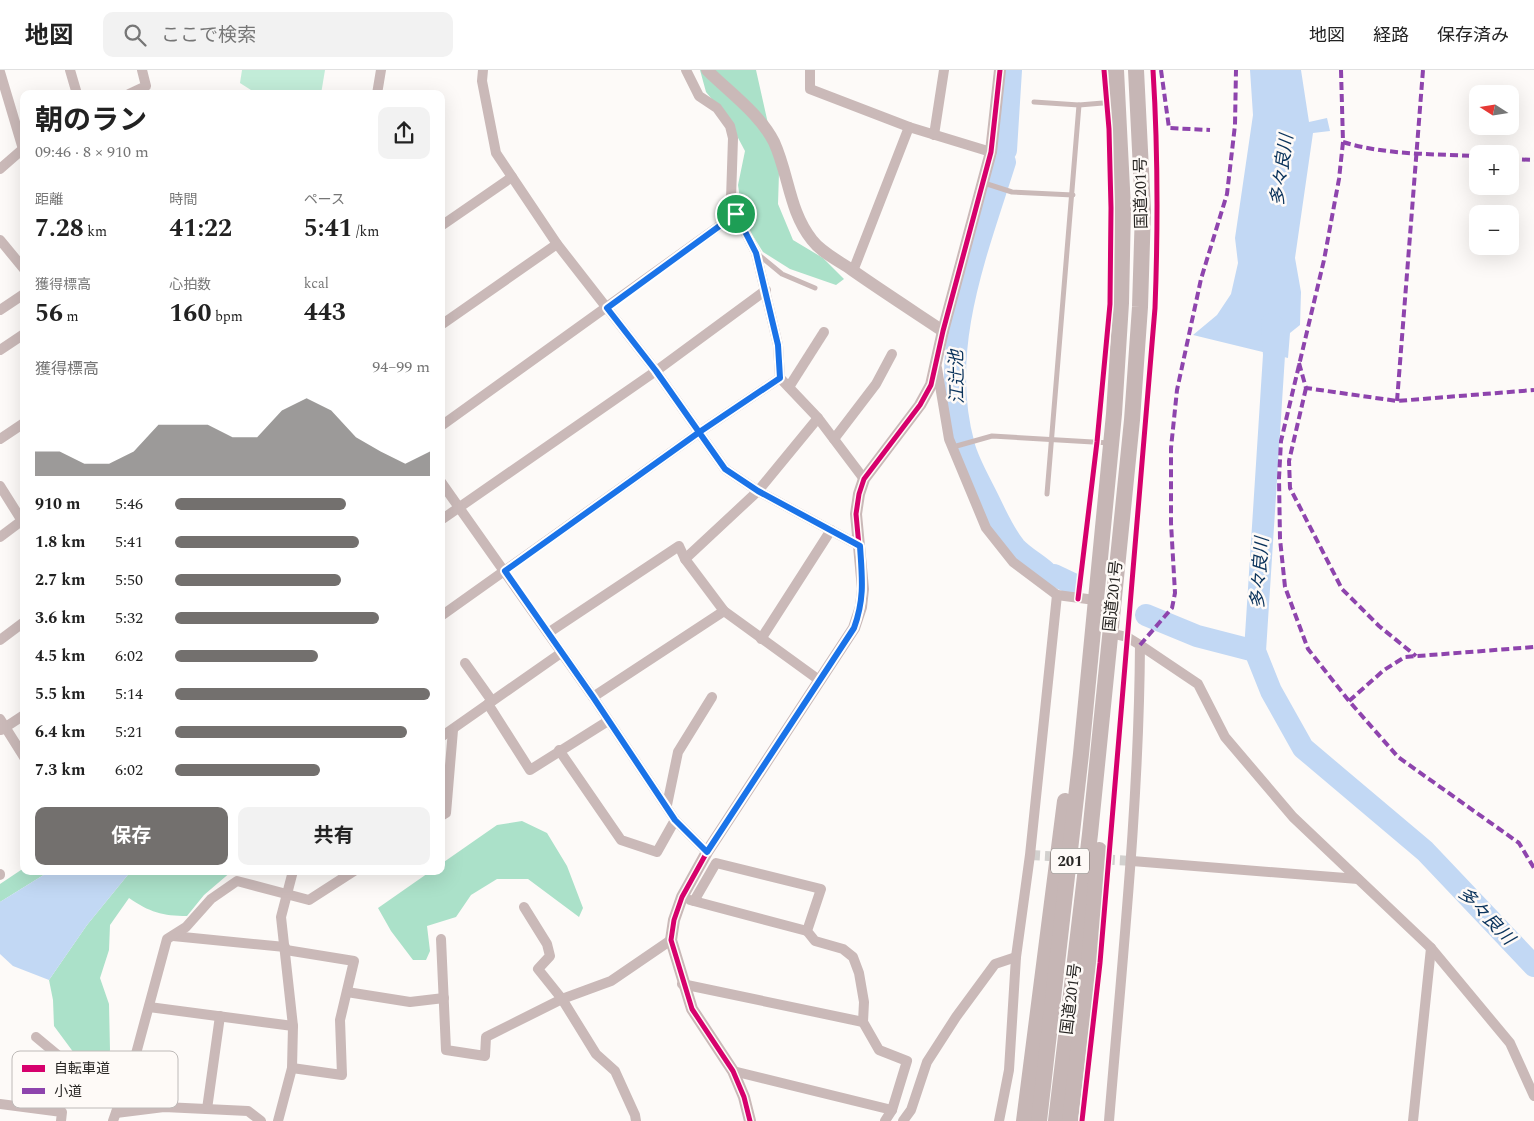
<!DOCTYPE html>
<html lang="ja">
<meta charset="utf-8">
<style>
body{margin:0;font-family:Spectral,"Noto Sans JP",serif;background:#f2f2f2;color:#222;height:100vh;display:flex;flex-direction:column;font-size:19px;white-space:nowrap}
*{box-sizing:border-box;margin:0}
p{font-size:16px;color:#767676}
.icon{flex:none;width:28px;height:28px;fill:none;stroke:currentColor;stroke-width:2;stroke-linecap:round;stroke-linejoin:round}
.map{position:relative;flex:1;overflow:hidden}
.sheet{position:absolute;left:20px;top:20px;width:425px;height:785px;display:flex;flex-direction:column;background:#fff;border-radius:10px;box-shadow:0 5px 20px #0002}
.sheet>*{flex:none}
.needle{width:32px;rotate:282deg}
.controls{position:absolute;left:1469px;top:15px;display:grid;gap:10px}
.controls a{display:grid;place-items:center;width:50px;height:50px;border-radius:10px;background:#fff;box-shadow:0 5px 20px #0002;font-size:25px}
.pin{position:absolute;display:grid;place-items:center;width:42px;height:42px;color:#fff;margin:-21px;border:2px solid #fff;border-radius:50%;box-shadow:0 1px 5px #0007}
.round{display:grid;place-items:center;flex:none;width:52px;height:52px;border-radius:10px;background:#f2f2f2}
.summary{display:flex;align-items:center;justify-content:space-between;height:85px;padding:0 15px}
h1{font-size:28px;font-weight:700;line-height:38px}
.metrics{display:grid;grid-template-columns:repeat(3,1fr);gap:8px;height:85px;padding:5px 15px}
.metrics div{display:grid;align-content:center}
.metrics b{font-size:25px;font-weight:700}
.metrics small{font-size:14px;font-weight:400}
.metrics p{font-size:14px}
.chart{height:140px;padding:10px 15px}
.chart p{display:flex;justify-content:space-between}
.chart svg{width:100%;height:90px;margin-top:5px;fill:#73706e;opacity:.7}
.cta{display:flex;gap:10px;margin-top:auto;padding:10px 15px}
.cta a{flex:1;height:58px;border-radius:10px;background:#73706e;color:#fff;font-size:20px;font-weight:700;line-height:58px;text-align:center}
.cta a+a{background:#f2f2f2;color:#222}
ul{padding:0 15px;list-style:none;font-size:16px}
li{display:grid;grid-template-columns:80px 60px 1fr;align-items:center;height:38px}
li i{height:12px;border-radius:6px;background:#73706e}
header{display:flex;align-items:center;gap:30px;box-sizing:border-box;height:70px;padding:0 25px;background:#fff;border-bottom:1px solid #e0e0e0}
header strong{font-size:24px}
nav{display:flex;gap:28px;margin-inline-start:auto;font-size:18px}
.search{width:350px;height:45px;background:#f2f2f2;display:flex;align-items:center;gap:12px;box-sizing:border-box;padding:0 18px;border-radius:10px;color:#767676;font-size:19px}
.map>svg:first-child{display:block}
.green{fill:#c2ecd8}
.forest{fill:#abe1c9}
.water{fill:#c2d8f4}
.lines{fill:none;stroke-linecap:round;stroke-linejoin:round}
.river{stroke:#c2d8f4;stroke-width:22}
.minor-tunnel{stroke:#d2d0ce;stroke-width:10;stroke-dasharray:10 5;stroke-linecap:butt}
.service{stroke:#cab9b8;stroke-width:5}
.minor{stroke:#cab9b8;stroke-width:10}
.tertiary{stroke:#cab9b8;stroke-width:12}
.trunk{stroke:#c6b6b5;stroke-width:16}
.quiet{stroke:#8e44ad;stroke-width:4;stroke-dasharray:8 4;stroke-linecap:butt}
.cycleway-casing{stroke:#fefaf7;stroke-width:8}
.cycleway{stroke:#d6006c;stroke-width:5}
.route-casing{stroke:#fff;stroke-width:10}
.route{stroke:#1a73e8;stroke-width:6}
.labels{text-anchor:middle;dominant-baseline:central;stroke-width:5;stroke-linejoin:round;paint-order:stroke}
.shield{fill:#fefaf7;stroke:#686663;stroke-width:1}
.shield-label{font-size:15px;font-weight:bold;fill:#282624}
.street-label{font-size:16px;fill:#282624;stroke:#fefaf7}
.water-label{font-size:18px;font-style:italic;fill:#09325b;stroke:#fefaf7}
.key{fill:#fefaf7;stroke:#bebab8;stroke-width:1}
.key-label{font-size:14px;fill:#282624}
</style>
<header>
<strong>地図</strong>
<div class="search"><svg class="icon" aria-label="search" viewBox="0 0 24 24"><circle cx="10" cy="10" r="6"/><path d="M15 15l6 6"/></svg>ここで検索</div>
<nav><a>地図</a><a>経路</a><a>保存済み</a></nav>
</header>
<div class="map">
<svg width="1534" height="1051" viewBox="0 0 1534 1051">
<rect width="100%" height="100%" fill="#fdfaf8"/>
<polygon class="green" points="242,0 325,0 321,24 257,24 240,13"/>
<g class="forest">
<polygon points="700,0 756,0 779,103 778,134 793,170 823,188 844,209 836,215 790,199 763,182 743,150 738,115 745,81 728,49 706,22"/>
<polygon points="522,751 547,763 567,796 583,838 579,847 528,809 497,809 471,825 456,847 427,856 430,881 426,890 413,890 391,861 378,838 431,801 441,801 441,794 497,755"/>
<polygon points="24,798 24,801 50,801 0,832 0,814"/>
<path d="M131,801h101l-28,24 -17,21c-24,0 -38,-4 -58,-18l-19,27 -1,25 -9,28 9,26 1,46 -7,25 -15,-3 -34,-46 -1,-26 -4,-20 38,-55z"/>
</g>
<g class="water">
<polygon points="1250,0 1301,0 1309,52 1327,48 1330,61 1313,63 1295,188 1301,222 1300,255 1290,263 1288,288 1193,265 1217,245 1231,224 1238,193 1235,168 1253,45"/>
<polygon points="50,801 131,801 87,855 49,910 13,896 0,884 0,832"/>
</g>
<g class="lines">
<g class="river">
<polyline points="1006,80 1011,0"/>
<path d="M1005,92c-29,92 -68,187 -41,284 4,15 13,31 20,45 10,19 18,40 31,56 8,9 21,16 30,24"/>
<polyline points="1272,254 1274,285 1255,581 1271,621 1303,678 1425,781 1534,896"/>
<polyline points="1054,505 1073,514"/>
<polyline points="1146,545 1197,566 1255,581"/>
</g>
<polyline class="minor-tunnel" points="1030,785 1132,791"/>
<g class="service">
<polyline points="1034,32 1079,35 1115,32"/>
<polyline points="984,113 1012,122 1073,125"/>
<polyline points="759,185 782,204 815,218"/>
<polyline points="953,377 992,366 1110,373"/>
<polyline points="1047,424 1079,35"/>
</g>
<g class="minor">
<polyline points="70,0 77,24"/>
<polyline points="483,0 482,11 496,83 557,174 656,301 725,399 758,421 860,476"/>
<polyline points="686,0 699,26 717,38 730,56 733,68 731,129 736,144 756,183 778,275 780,308 818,348 864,409"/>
<polyline points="810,0 810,19 909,57 991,82"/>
<polyline points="0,2 23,79"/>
<polyline points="129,24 146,16 142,0"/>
<polyline points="377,24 381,0"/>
<polyline points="934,65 944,0"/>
<polyline points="0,99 24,78"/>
<polyline points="441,156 512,107"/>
<polyline points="0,170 24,199"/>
<polyline points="853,201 909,57"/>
<polyline points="0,240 24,224"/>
<polyline points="441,255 557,174"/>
<polyline points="0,280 24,264"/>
<polyline points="937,298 949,369 986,458 1013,492 1057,525 1095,530"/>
<polyline points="789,317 824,262"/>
<polyline points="441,356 736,144"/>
<polyline points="0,369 24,353"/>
<polyline points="834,369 876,314 892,284"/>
<polyline points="441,412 593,627 675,750 707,782"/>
<polyline points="0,416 24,454"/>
<polyline points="441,450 656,301 766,220"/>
<polyline points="0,467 24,449"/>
<polyline points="685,489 758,421 818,348"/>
<polyline points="441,546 698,363 780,308"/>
<polyline points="548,563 679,476 685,489 724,541 819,610"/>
<polyline points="1110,563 1127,567 1140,575 1198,614 1225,667 1293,747 1431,878 1510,973 1534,1026"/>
<polyline points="761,569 831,460"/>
<polyline points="0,570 24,552"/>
<polyline points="465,593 492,631"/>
<polyline points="593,627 724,541"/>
<polyline points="488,634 530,700 608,651"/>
<polyline points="0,649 24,687"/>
<polyline points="1,660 24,645"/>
<polyline points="441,667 561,583"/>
<polyline points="559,680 621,770 657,782 675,750"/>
<polyline points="667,735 678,682 712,627"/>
<polyline points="441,746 446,743 453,660"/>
<polyline points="1132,791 1358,809"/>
<polyline points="0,804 0,805"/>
<polyline points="690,830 807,861"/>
<polyline points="694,831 716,793 821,819 807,861 815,871 843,879 853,887 859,903 864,932 863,952 879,980 907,991 892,1040 885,1051"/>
<polyline points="524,837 547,874 550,886 538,899 562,929 596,984 615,1001 635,1045 636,1051"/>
<polyline points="173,866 285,877"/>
<polyline points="441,869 446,980 485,986 486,967 562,929 611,911 671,870"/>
<polyline points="286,880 354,891 340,950 342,1005 292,998"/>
<polyline points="682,914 863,952"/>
<polyline points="347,922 410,932 444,928"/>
<polyline points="149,937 293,956"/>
<polyline points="36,967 107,1026 121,1031"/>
<polyline points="733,1001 892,1040"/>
<polyline points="0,1034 62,1042 61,1051"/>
<polyline points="207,1039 220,946"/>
<polyline points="116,1043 164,1037 248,1041 261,1051"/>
<polyline points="113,1051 134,991 167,869 186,857 211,829 237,811 309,830 354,801"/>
<polyline points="278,1051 292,998 293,956 281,847 293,801"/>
<polyline points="903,1051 911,1040 927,992 956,947 995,894 1016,887"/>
<polyline points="999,1051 1009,1000 1016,887 1030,785 1057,525"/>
<path d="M1109,1051c13,-159 30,-317 31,-476"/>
<polyline points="1413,1051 1431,878"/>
</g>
<g class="tertiary">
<path d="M707,0c22,22 53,44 67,72 15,33 15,69 38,98 10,13 27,21 40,30 30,21 61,41 91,61"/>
<polyline points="750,1051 744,1027 733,1001 692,939 671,870 674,850 682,827 707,782 854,558 861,537 863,519 856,444 859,424 864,409 920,335 931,315 943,261 991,82 1000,0"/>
</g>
<g class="trunk">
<polyline points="1024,1051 1065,731"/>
<polyline points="1039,1051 1081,684 1114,344 1121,233 1123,138 1116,0"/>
<polyline points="1056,1051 1090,764 1132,350 1140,237 1143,140 1136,0"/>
<polyline points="1070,1051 1089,891 1099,780"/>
</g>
<g class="quiet">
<polyline points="1161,0 1169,58 1210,60"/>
<polyline points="1341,0 1343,72 1339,109 1324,190 1281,371 1279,408 1280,469 1285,517 1308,579 1349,631 1398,687 1519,773 1534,798"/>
<path d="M1343,72c42,13 91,12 135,14"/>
<polyline points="1510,89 1534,90"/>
<polyline points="1299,293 1306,318 1397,331 1534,320"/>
<polyline points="1306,318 1289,391 1290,418 1342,519 1379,556 1416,586"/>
<polyline points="1397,331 1423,0"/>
<polyline points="1140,575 1172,538 1175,523 1171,453 1171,378 1177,320 1201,209 1227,124 1235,55 1236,0"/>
<polyline points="1349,631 1384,600 1405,587 1534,577"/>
</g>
<defs>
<g id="cycleway">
<polyline points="1078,529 1097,372 1110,234 1111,138 1109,59 1104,0"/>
<polyline points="750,1051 744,1027 733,1001 692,939 671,870 674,850 682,827 707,782 854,558 861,537 863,519 856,444 859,424 864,409 920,335 931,315 943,261 991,82 1000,0"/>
<path d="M1082,1051l18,-158 55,-655c3,-79 3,-158 -2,-238"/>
</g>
</defs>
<use href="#cycleway" class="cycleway-casing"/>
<use href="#cycleway" class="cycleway"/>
</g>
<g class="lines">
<defs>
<path id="route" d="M736,144l20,39 22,92 2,33 -82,55 -193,138 88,126 82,123 32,32 147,-224c11,-30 8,-51 6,-82l-102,-55 -33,-22 -69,-98 -49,-63 129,-94"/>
</defs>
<use href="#route" class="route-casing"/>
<use href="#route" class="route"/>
</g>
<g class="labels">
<rect class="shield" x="1051" y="778.5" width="38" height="25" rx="4"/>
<g class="shield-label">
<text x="1070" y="791">201</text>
</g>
<g class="street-label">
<text transform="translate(1141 123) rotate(-91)">国道201号</text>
<text transform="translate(1113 526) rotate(-84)">国道201号</text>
<text transform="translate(1071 929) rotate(-83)">国道201号</text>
</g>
<g class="water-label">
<text transform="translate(1282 100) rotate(-82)">多々良川</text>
<text transform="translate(957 307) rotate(-91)">江辻池</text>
<text transform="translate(1260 503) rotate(-86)">多々良川</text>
<text transform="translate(1486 846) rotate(46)">多々良川</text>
</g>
</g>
<rect x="12" y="981" width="166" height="57" rx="8" class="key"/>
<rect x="22" y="995" width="23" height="7" fill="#d6006c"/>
<rect x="22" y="1018" width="23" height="6" fill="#8e44ad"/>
<g class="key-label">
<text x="54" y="1003">自転車道</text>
<text x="54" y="1026">小道</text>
</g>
</svg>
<div class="controls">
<a><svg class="needle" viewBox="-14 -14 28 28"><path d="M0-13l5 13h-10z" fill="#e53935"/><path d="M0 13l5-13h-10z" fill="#767676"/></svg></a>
<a>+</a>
<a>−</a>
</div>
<div class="pin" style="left:736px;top:144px;background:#1e9e55"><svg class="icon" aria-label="arrive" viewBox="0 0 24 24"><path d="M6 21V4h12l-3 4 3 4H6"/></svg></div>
<section class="sheet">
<div class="summary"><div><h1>朝のラン</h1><p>09:46 · 8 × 910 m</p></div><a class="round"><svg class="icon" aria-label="share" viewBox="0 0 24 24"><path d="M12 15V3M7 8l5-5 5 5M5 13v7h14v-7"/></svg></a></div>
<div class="metrics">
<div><p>距離</p><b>7.28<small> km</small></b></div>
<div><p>時間</p><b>41:22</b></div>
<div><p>ペース</p><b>5:41<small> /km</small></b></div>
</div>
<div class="metrics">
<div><p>獲得標高</p><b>56<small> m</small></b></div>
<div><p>心拍数</p><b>160<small> bpm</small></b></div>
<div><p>kcal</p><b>443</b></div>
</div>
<div class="chart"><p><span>獲得標高</span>94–99 m</p>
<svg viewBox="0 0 160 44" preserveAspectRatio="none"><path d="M0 44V32L10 32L20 38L30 38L40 32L50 19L60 19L70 19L80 25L90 25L100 12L110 6L120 12L130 25L140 32L150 38L160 32V44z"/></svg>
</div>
<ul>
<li><b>910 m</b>5:46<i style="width:67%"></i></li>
<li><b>1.8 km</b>5:41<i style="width:72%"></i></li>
<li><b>2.7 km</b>5:50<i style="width:65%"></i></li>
<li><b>3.6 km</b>5:32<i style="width:80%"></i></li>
<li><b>4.5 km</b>6:02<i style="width:56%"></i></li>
<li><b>5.5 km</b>5:14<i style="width:100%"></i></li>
<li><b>6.4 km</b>5:21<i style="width:91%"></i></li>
<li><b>7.3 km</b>6:02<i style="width:57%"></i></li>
</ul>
<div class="cta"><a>保存</a><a>共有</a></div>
</section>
</div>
